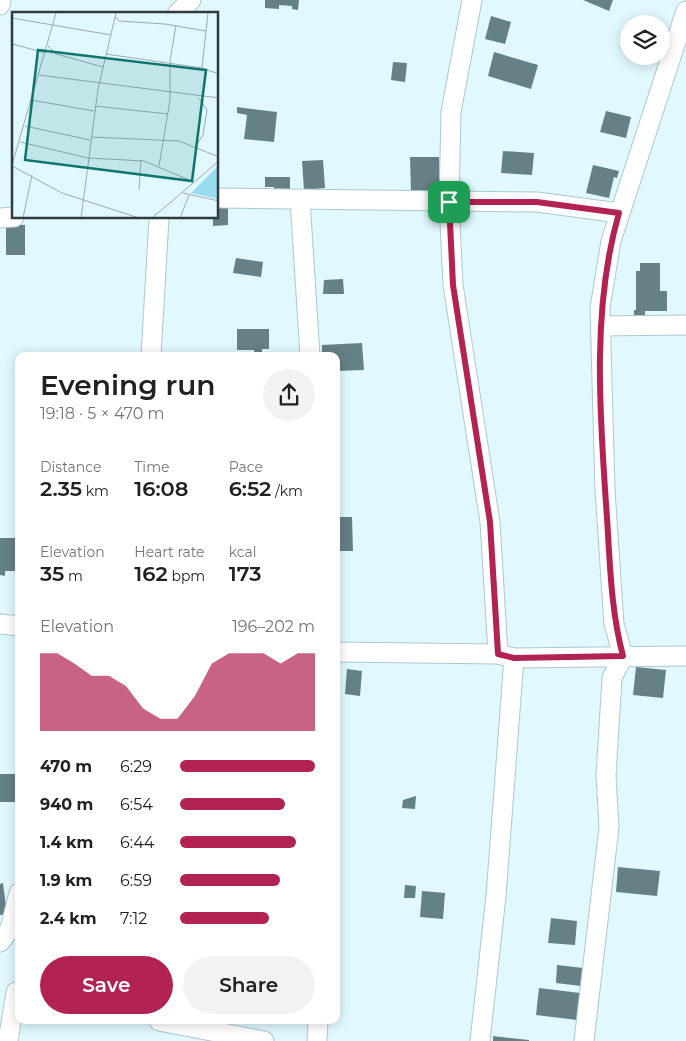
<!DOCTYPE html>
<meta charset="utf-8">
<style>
body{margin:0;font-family:Montserrat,sans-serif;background:#f2f2f2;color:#202124;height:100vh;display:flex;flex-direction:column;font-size:19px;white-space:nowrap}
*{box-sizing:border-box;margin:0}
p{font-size:16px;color:#757577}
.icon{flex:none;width:28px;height:28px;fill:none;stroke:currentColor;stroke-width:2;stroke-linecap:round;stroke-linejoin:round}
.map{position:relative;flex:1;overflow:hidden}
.sheet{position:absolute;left:15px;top:352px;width:325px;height:672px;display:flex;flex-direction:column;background:#fff;border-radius:10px;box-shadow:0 2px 12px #0003}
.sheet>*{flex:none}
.fabs{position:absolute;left:620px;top:15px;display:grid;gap:10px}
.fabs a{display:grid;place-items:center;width:50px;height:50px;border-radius:50%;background:#fff;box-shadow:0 2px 12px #0003;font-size:25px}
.pin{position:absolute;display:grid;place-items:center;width:42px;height:42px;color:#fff;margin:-21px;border-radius:10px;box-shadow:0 2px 8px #0006}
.round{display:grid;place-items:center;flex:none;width:52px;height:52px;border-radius:26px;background:#f2f2f2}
.overview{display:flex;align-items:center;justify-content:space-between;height:85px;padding:0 25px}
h1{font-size:28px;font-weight:600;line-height:38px}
.metrics{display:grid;grid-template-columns:repeat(3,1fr);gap:8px;height:85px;padding:5px 25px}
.metrics div{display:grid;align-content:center}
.metrics b{font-size:21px;font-weight:600}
.metrics small{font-size:14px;font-weight:400}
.metrics p{font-size:14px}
.chart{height:140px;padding:10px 25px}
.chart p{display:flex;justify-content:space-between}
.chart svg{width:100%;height:90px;margin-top:5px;fill:#b22252;opacity:.7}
.primary-button{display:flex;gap:10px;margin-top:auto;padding:10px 25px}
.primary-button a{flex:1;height:58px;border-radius:30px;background:#b22252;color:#fff;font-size:20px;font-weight:600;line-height:58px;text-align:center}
.primary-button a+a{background:#f2f2f2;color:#202124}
ul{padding:0 25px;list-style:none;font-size:16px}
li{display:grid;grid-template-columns:80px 60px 1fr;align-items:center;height:38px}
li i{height:12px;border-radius:6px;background:#b22252}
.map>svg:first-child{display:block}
.building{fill:#668087}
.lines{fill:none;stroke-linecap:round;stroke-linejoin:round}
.minor-casing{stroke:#acc8d0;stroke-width:21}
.minor{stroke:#fff;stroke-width:19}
.route-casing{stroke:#fff;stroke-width:10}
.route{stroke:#b22252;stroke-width:6}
.inset-road{fill:none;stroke:#9aacb2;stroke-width:1}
.view{fill:#0f766e;fill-opacity:0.15;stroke:#0f766e;stroke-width:2.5}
.inset-edge{fill:none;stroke:#303b3f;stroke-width:2.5}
</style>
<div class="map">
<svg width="686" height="1041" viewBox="0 0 686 1041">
<rect width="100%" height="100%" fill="#e1f8ff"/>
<g class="building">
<polygon points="265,0 299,0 298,10 292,9 292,6 279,5 279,9 265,8"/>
<polygon points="583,0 613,0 609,11"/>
<polygon points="491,16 511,22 505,44 485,39"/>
<polygon points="494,52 538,65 531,89 488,76"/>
<polygon points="393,62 407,63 405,82 391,80"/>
<polygon points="237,107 277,112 274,142 244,139 247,115 237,113"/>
<polygon points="606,111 631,117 626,138 600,132"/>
<polygon points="503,151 534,153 532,175 501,173"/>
<polygon points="410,157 439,157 440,192 411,193"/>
<polygon points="323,160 325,188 304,190 302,161"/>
<polygon points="593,165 619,171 617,178 614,177 609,198 586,193"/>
<polygon points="265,177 290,177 290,192 274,193 274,187 265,187"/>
<polygon points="218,207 228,207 228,225 213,226 213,218 218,218"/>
<polygon points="6,224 25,225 25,255 6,255"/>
<polygon points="236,258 263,262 261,277 233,273"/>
<polygon points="640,263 660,263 660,291 667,291 667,311 645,311 645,317 634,317 634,310 636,310 636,271 640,271"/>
<polygon points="343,279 344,294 323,294 324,280"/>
<polygon points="237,329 269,329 269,349 262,349 262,356 254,356 254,350 237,350"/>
<polygon points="362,343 364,370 336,371 336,356 322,356 322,345"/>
<rect x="336" y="446" width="4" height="19"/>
<polygon points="336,517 352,517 353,551 336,551"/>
<polygon points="0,538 19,538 19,571 5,571 5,576 0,575"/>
<polygon points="636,667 666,670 663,698 633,695"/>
<polygon points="347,669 362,671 360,696 345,694"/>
<rect x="0" y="774" width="19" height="28"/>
<polygon points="416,796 415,809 402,808 403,800"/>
<polygon points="618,867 660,871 657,896 616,892"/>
<polygon points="3,883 7,914 0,915 0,884"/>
<polygon points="405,885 416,886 415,898 404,898"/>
<polygon points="422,891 445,893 443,919 420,917"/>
<polygon points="551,918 577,921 575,945 548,943"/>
<polygon points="557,965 583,968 581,986 556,983"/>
<polygon points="539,988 580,993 577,1020 536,1015"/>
<polygon points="493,1036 529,1040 529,1041 493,1041"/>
</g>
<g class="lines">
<defs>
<g id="minor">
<polyline points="472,0 451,112 449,202 453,285 490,522 498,654"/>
<polyline points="0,5 1,0"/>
<polyline points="177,14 191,0"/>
<polyline points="218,198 537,202 619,213"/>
<polyline points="300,200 310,356"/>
<polyline points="0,218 14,217"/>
<polyline points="601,326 686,325"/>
<polyline points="151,356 159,218"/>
<polyline points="0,624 19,626"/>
<polyline points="336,652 498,654 514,658 686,656"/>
<polyline points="0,942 10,929 19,893"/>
<polyline points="159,1021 264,1041"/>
<polyline points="8,1041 16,992"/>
<polyline points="317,1041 318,1021"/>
<polyline points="480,1041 496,896 514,658"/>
<polyline points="584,1041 609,827 606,776 612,678 623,656 614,624 605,490 600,308 611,241 686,11"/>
</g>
</defs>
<use href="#minor" class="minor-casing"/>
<use href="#minor" class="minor"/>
</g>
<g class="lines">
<defs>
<path id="route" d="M449,202h88l82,11c-28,96 -19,205 -12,305 3,46 4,93 16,138l-109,2 -16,-4 -8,-132 -37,-237z"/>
</defs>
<use href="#route" class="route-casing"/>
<use href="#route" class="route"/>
</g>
<g transform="translate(12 12)">
<rect width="206" height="206" fill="#e1f8ff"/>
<path d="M206,154v33l-27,-6z" fill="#9adcef"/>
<path class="inset-road" d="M103,5l4,4 46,3 41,7M0,6l99,17M0,32l34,9M36,34l8,8 47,13M94,42l96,14 17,6M190,56l6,-55M27,63l180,23M19,88l63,11M83,94l73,8M13,114l65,14M79,125l88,4 40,16M8,130l68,16 56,3 50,21M184,134l7,-11 4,-25 -8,-12M0,153l44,-152M0,154l50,27 77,25M147,154l11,-66v-39l6,-36M127,178l2,-30M171,181l36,8M11,206l9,-43M69,206l17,-129 18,-76M140,206l67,-57M168,206l9,-23"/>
<path class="view" d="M26,38l168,20 -14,111 -167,-21z"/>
<rect width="206" height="206" class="inset-edge"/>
</g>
</svg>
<div class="fabs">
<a><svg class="icon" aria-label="layers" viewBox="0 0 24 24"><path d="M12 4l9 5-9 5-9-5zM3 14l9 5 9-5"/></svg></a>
</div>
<div class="pin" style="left:449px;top:202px;background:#1e9e55"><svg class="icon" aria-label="arrive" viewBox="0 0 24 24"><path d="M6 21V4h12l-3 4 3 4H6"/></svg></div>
<section class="sheet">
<div class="overview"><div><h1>Evening run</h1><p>19:18 · 5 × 470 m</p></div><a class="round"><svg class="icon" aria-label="share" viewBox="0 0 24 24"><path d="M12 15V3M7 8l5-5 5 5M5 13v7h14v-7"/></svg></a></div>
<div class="metrics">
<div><p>Distance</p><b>2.35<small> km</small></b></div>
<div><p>Time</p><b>16:08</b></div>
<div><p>Pace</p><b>6:52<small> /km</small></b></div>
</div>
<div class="metrics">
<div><p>Elevation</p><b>35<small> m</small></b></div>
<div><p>Heart rate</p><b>162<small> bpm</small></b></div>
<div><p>kcal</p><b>173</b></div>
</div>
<div class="chart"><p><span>Elevation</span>196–202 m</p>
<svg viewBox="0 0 160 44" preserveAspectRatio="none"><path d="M0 44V6L10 6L20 11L30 17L40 17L50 22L60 33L70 38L80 38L90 27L100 11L110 6L120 6L130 6L140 11L150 6L160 6V44z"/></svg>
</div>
<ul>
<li><b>470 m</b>6:29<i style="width:100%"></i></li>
<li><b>940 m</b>6:54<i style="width:78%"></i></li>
<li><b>1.4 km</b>6:44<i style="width:86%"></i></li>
<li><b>1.9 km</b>6:59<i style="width:74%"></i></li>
<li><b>2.4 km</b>7:12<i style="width:66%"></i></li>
</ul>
<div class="primary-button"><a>Save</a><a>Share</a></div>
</section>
</div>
